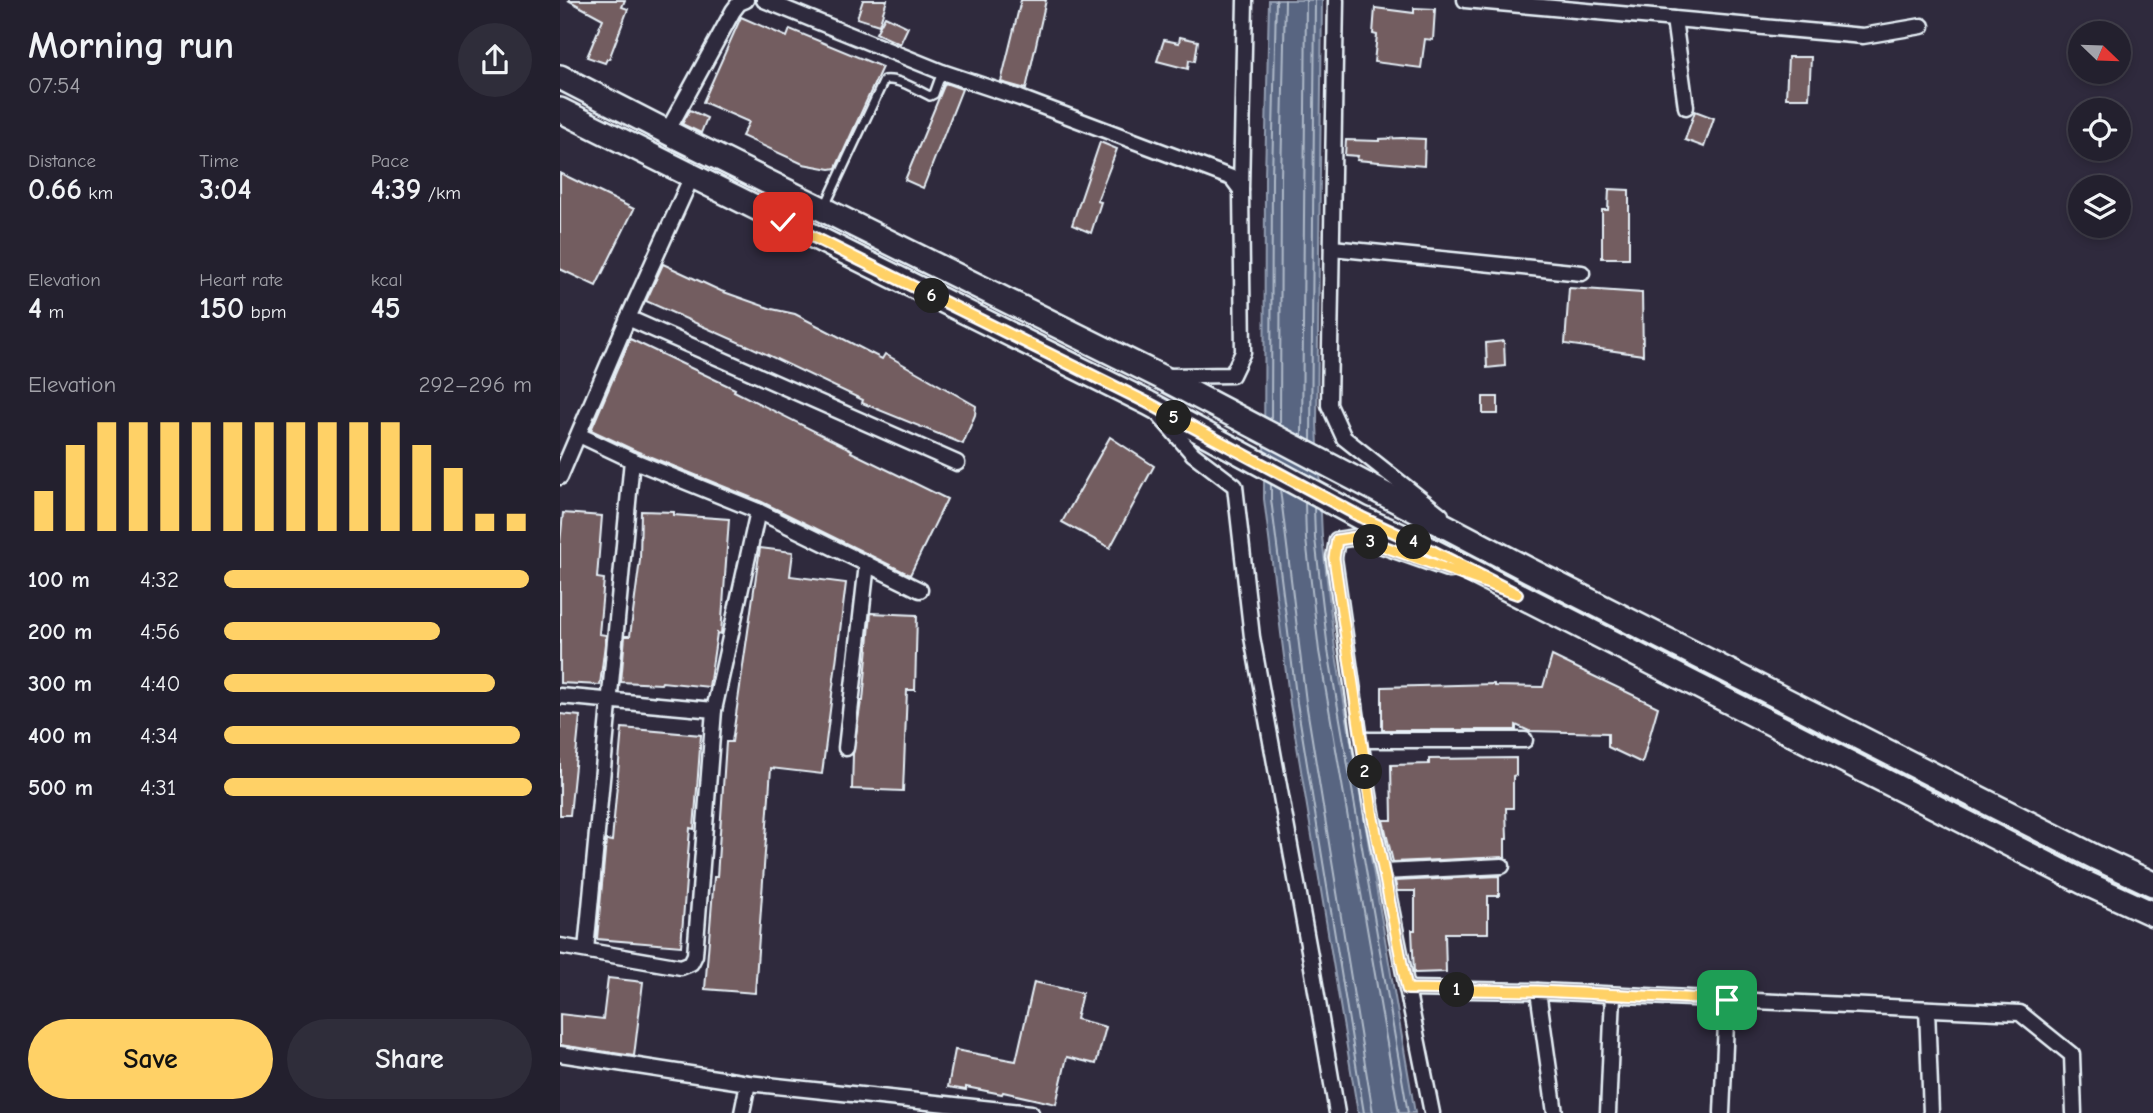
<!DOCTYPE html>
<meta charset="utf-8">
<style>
body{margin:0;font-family:"Comic Neue",sans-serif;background:#2f2d3a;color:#f1f3f6;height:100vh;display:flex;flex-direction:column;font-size:26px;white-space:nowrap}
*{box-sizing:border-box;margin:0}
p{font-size:23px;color:#a3a3aa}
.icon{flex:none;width:38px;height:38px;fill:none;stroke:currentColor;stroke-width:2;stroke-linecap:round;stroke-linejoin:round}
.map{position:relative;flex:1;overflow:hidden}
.panel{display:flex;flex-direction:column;background:#23202e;width:560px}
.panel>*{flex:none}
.needle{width:46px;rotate:113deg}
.fabs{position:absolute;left:1508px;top:21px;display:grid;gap:14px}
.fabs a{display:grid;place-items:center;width:63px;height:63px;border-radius:50%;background:#23202e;box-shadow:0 4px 10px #0003,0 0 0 2px #403e4a;font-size:35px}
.pin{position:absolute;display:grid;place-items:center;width:60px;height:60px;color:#fff;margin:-30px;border-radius:14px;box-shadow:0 4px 10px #0006}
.km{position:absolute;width:35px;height:35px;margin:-18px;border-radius:50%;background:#222;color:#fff;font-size:19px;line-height:35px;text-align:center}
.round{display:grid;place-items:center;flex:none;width:74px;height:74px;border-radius:37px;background:#2f2d3a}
.head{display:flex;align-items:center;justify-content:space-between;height:119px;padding:0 28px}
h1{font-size:38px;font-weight:700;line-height:52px}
.figures{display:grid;grid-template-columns:repeat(3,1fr);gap:10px;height:119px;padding:7px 28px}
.figures div{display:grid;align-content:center}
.figures b{font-size:30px;font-weight:700}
.figures small{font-size:19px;font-weight:400}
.figures p{font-size:19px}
.chart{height:196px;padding:14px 28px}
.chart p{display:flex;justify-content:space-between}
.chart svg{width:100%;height:126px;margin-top:7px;stroke:#ffd166;stroke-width:6}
.action{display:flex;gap:14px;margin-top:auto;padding:14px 28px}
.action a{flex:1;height:80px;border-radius:42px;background:#ffd166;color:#111;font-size:28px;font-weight:700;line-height:80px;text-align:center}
.action a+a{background:#2f2d3a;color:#f1f3f6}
ul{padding:0 28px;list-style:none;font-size:23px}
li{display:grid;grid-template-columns:112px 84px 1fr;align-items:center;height:52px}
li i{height:18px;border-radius:9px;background:#ffd166}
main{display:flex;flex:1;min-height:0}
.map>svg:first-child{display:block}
.water{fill:#586581;stroke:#929db1;stroke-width:2}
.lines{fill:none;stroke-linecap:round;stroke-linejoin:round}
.shore{stroke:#aeb9c8;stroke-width:2}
.building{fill:#735d60;stroke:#e8f1f8;stroke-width:2}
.service-casing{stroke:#e8f1f8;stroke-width:12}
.minor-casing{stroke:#e8f1f8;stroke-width:19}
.primary-casing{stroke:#e8f1f8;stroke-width:28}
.service{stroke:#2f2a3d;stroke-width:7}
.minor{stroke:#2f2a3d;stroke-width:14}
.primary{stroke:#2f2a3d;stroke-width:23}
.route-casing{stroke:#fff;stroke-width:14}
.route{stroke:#ffd166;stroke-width:9}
</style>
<main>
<section class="panel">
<div class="head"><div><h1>Morning run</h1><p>07:54</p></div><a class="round"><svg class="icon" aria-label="share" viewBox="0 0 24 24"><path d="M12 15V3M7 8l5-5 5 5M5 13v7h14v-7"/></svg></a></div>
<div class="figures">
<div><p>Distance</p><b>0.66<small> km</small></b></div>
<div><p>Time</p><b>3:04</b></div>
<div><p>Pace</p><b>4:39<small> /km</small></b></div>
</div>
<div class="figures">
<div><p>Elevation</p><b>4<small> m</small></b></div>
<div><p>Heart rate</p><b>150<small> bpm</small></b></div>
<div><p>kcal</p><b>45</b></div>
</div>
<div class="chart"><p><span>Elevation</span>292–296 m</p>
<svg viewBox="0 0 160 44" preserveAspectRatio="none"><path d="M5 44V30M15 44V14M25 44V6M35 44V6M45 44V6M55 44V6M65 44V6M75 44V6M85 44V6M95 44V6M105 44V6M115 44V6M125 44V14M135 44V22M145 44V38M155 44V38"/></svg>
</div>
<ul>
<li><b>100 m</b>4:32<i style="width:99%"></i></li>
<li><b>200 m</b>4:56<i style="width:70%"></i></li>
<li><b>300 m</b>4:40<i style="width:88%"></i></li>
<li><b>400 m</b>4:34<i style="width:96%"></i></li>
<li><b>500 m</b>4:31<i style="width:100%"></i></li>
</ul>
<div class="action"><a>Save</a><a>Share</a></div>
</section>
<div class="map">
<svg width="1593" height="1113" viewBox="0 0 1593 1113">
<rect width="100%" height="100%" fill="#2f2a3d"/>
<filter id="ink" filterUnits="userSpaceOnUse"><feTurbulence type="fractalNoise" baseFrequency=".0143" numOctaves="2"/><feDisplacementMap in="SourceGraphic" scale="14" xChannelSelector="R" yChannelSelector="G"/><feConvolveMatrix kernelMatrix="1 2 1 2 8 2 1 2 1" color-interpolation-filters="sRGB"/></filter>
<g filter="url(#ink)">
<polygon class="water" points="709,0 762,0 757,423 762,537 775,649 855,1113 798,1113 730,704 704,499 705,178"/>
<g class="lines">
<g class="shore">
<polyline points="711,420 712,178 716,0"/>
<polyline points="720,425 721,178 725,0"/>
<polyline points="742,436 746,0"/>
<polyline points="751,441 755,0"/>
<polyline points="711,484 711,499 737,703 804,1113"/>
<polyline points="720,489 746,702 813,1113"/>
<polyline points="745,503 746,539 759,651 839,1113"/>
<polyline points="754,507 755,538 768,650 848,1113"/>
</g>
</g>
<g class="building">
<polygon points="8,0 65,0 62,7 68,9 49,59 47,59 45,63 27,57 43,19"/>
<polygon points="303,0 327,0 319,25 297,18"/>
<polygon points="461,0 486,0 466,89 441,82"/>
<polygon points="815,8 854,13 854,8 875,9 873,40 865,39 861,68 814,62 817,35 813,34"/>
<polygon points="325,16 348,27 340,44 316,33"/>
<polygon points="181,17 227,37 230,29 322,67 276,168 270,169 243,164 182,136 189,122 143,102"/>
<polygon points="620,37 638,41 635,61 629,60 628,69 597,61 604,40 619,43"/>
<polygon points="1228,57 1251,57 1249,98 1226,98"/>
<polygon points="385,83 402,89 363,188 345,180"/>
<polygon points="130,110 147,118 141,133 122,124"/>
<polygon points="1135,111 1154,118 1144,147 1125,140"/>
<polygon points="842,138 865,139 864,166 797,160 798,156 785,155 786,140 819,141 819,139"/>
<polygon points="540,142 557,149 537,201 541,202 531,233 512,225"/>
<polygon points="0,173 74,209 36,286 0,269"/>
<polygon points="1049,189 1069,190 1069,258 1042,258 1042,210 1048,210"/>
<polygon points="103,264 161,291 212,309 235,314 322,359 325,354 416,406 415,415 403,444 302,403 303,400 187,345 187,346 86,301"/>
<polygon points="1009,288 1082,293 1083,355 1005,344"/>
<polygon points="70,339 175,389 174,391 292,450 291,452 387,499 350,575 202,502 76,451 31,430"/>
<polygon points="944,341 945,366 927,368 926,343"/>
<rect x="923" y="397" width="15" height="17"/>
<polygon points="550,437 594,466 550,548 502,522"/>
<polygon points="81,511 114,512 114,515 169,519 161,634 157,633 149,687 102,682 101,684 61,682 65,636 70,636 80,560"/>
<polygon points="3,513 42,516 37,578 44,579 39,634 46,635 40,685 0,683 0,544"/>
<polygon points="200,548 233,552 230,576 286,583 262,774 211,768 195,993 145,989 154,877 157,877 166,742 172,742"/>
<polygon points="311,613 357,615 355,690 347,690 343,791 292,789 293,754 301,701 303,701"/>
<polygon points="992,656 1098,707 1082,763 1048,747 1048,733 969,731 956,725 956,730 822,730 822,687 934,684 934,686 983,687"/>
<polygon points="0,714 20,716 10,815 0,815"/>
<polygon points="62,728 141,735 134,829 130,828 121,946 37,939 46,840 52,841"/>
<polygon points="956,758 956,775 953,776 953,808 946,808 947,839 945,839 945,857 833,862 823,820 832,820 831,765 869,764 869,759"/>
<polygon points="939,876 939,896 928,896 928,933 885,933 886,972 854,973 852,930 855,930 855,891 837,891 835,881"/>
<polygon points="48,978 83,982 74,1056 0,1045 0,1014 43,1019"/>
<polygon points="474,982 522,993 516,1019 546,1027 536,1064 507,1057 496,1104 443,1092 442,1094 406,1087 406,1090 388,1087 395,1050 456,1061"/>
</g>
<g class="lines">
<defs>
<path id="service" d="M265,206l59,-126c15,-2 33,10 46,16l4,-2 8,-22"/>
<g id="minor">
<polyline points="204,0 382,72 460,98 672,178 681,190"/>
<polyline points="776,0 769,405 784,438 881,515"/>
<polyline points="905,0 1303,36 1362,26"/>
<polyline points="1114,19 1126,107"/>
<polyline points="107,132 173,11 179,3 186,0"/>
<polyline points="772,248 1022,273"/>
<polyline points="68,318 397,463"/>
<polyline points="606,376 672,375 683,352 681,190 685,0"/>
<polyline points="598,414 633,454 675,486 692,637 751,961 777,1113"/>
<polyline points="0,477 68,318 132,176"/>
<polyline points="198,511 360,590"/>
<polyline points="0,696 154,710"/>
<polyline points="800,740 965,740"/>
<polyline points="286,748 307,564"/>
<polyline points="824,872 942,866"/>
<polyline points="0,946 121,967 131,963 135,955 154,710 198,511 72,460 19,435"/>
<polyline points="26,950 72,460"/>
<polyline points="847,989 978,991 1460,1013 1512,1055 1514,1113"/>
<polyline points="978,991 995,1113"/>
<polyline points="1367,1009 1371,1113"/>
<polyline points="0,1054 188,1083 471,1113"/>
<polyline points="182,1113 188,1083"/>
<polyline points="872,1113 813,818 800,740 774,558 777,540 797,537 890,570"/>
<polyline points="1048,1113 1053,995"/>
<polyline points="1162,1113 1167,1000"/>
</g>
<g id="primary">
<polyline points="0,77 119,138 601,377 969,570 1535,857 1593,884"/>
<polyline points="0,110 588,403 801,518 857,543 1523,882 1593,914"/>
</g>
</defs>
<use href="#service" class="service-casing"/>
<use href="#minor" class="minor-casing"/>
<use href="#primary" class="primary-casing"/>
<use href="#service" class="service"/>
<use href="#minor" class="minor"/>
<use href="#primary" class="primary"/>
</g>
</g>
<g class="lines" filter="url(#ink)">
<defs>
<polyline id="route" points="223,222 588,403 801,517 857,543 957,594 797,537 777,540 774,558 813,818 847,989 978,991 1167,1000"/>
</defs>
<use href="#route" class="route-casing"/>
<use href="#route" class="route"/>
</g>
</svg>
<div class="fabs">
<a><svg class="needle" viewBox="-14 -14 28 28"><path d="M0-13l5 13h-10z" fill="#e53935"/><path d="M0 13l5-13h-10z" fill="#a3a3aa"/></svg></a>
<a><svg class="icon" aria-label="locate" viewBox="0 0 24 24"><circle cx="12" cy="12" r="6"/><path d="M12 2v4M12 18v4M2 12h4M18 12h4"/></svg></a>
<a><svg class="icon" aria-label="layers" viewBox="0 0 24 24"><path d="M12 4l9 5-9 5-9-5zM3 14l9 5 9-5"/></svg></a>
</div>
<div class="pin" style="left:1167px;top:1000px;background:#1e9e55"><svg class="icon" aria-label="arrive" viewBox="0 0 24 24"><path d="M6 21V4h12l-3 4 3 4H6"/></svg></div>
<div class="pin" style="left:223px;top:222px;background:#d93025"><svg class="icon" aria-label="check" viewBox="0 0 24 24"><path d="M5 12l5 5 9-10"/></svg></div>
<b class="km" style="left:897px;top:990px">1</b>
<b class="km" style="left:805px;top:772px">2</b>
<b class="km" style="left:811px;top:542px">3</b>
<b class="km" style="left:854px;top:542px">4</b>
<b class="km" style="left:614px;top:418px">5</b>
<b class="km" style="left:372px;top:296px">6</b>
</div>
</main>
